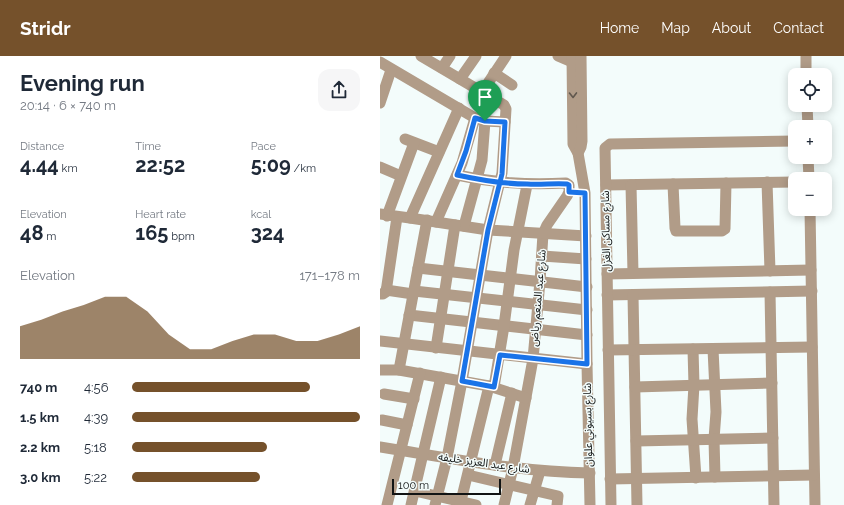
<!DOCTYPE html>
<meta charset="utf-8">
<style>
body{margin:0;font-family:Raleway,"Noto Sans Arabic",sans-serif;background:#f6f6f7;color:#1f2937;height:100vh;display:flex;flex-direction:column;font-size:15px;white-space:nowrap}
*{box-sizing:border-box;margin:0}
p{font-size:13px;color:#747a83}
.icon{flex:none;width:22px;height:22px;fill:none;stroke:currentColor;stroke-width:2;stroke-linecap:round;stroke-linejoin:round}
.map{position:relative;flex:1;overflow:hidden}
.details{display:flex;flex-direction:column;background:#fff;width:380px}
.details>*{flex:none}
.tools{position:absolute;left:408px;top:12px;display:grid;gap:8px}
.tools a{display:grid;place-items:center;width:44px;height:44px;border-radius:8px;background:#fff;box-shadow:0 2px 10px #0003;font-size:20px}
.scale{position:absolute;left:12px;bottom:10px;width:109px;box-sizing:border-box;padding-left:4px;border:2px solid #111414;border-top:0;font-size:11px;line-height:14px;white-space:nowrap;color:#111414;-webkit-text-stroke:3px #f3fcfb;paint-order:stroke}
.pin{position:absolute;display:grid;place-items:center;width:34px;height:34px;color:#fff;margin:-41px -17px;border-radius:50% 50% 50% 0;rotate:-45deg;box-shadow:0 0 4px #0007}
.pin .icon{rotate:45deg}
.round{display:grid;place-items:center;flex:none;width:42px;height:42px;border-radius:12px;background:#f6f6f7}
.overview{display:flex;align-items:center;justify-content:space-between;height:68px;padding:0 20px}
h1{font-size:22px;font-weight:700;line-height:30px}
.metrics{display:grid;grid-template-columns:repeat(3,1fr);gap:6px;height:68px;padding:4px 20px}
.metrics div{display:grid;align-content:center}
.metrics b{font-size:20px;font-weight:700}
.metrics small{font-size:11px;font-weight:400}
.metrics p{font-size:11px}
.chart{height:112px;padding:8px 20px}
.chart p{display:flex;justify-content:space-between}
.chart svg{width:100%;height:72px;margin-top:4px;fill:#75512b;opacity:.7}
ul{padding:0 20px;list-style:none;font-size:13px}
li{display:grid;grid-template-columns:64px 48px 1fr;align-items:center;height:30px}
li i{height:10px;border-radius:5px;background:#75512b}
header{display:flex;align-items:center;gap:24px;box-sizing:border-box;height:56px;padding:0 20px;background:#75512b;color:#fff}
header strong{font-size:19px}
nav{display:flex;gap:22px;margin-inline-start:auto;font-size:14px}
main{display:flex;flex:1;min-height:0}
.map>svg:first-child{display:block}
.lines{fill:none;stroke-linecap:round;stroke-linejoin:round}
.minor{stroke:#b19c88;stroke-width:11}
.oneway{stroke:#61584e}
.route-casing{stroke:#fff;stroke-width:8}
.route{stroke:#1a73e8;stroke-width:5}
.labels{text-anchor:middle;dominant-baseline:central;stroke-width:3;stroke-linejoin:round;paint-order:stroke}
.street-label{font-size:11px;fill:#111414;stroke:#f3fcfb}
</style>
<header>
<strong>Stridr</strong>
<nav><a>Home</a><a>Map</a><a>About</a><a>Contact</a></nav>
</header>
<main>
<section class="details">
<div class="overview"><div><h1>Evening run</h1><p>20:14 · 6 × 740 m</p></div><a class="round"><svg class="icon" aria-label="share" viewBox="0 0 24 24"><path d="M12 15V3M7 8l5-5 5 5M5 13v7h14v-7"/></svg></a></div>
<div class="metrics">
<div><p>Distance</p><b>4.44<small> km</small></b></div>
<div><p>Time</p><b>22:52</b></div>
<div><p>Pace</p><b>5:09<small> /km</small></b></div>
</div>
<div class="metrics">
<div><p>Elevation</p><b>48<small> m</small></b></div>
<div><p>Heart rate</p><b>165<small> bpm</small></b></div>
<div><p>kcal</p><b>324</b></div>
</div>
<div class="chart"><p><span>Elevation</span>171–178 m</p>
<svg viewBox="0 0 160 44" preserveAspectRatio="none"><path d="M0 44V24L10 20L20 15L30 11L40 6L50 6L60 15L70 29L80 38L90 38L100 33L110 29L120 29L130 33L140 33L150 29L160 24V44z"/></svg>
</div>
<ul>
<li><b>740 m</b>4:56<i style="width:78%"></i></li>
<li><b>1.5 km</b>4:39<i style="width:100%"></i></li>
<li><b>2.2 km</b>5:18<i style="width:59%"></i></li>
<li><b>3.0 km</b>5:22<i style="width:56%"></i></li>
</ul>
</section>
<div class="map">
<svg width="464" height="449" viewBox="0 0 464 449">
<rect width="100%" height="100%" fill="#f3fcfb"/>
<g class="lines">
<g class="minor">
<polyline points="41,0 124,49 126,53 122,117 108,174 82,325 67,402 55,449"/>
<polyline points="178,0 192,6 198,7"/>
<polyline points="192,0 193,88 198,97 205,137 207,308 210,449"/>
<polyline points="426,0 426,19"/>
<polyline points="0,6 95,62 105,65 125,66"/>
<polyline points="62,12 70,0"/>
<polyline points="114,17 132,29"/>
<polyline points="80,23 96,0"/>
<polyline points="102,36 126,0"/>
<polyline points="0,47 11,14"/>
<polyline points="427,49 428,71"/>
<polyline points="25,83 59,96"/>
<polyline points="198,97 201,91 202,85 201,0"/>
<polyline points="428,101 429,123"/>
<polyline points="0,111 21,120"/>
<path d="M77,119c39,8 69,10 109,8l3,2v7l-2,4 -20,29 -4,9 -3,47 -7,78 -20,109 -9,37"/>
<polyline points="387,126 390,215"/>
<polyline points="293,128 295,172 296,175 342,175 345,173 346,127"/>
<polyline points="226,129 415,126"/>
<polyline points="251,129 253,217"/>
<polyline points="430,153 435,449"/>
<polyline points="0,158 30,162 108,174 206,180"/>
<polyline points="7,160 34,87"/>
<polyline points="30,162 79,52"/>
<polyline points="56,166 82,107 95,62"/>
<polyline points="84,170 102,104 105,65"/>
<polyline points="162,200 206,203"/>
<polyline points="38,212 207,231"/>
<polyline points="227,218 431,214"/>
<polyline points="6,234 33,238"/>
<polyline points="34,235 207,254"/>
<polyline points="390,236 394,449"/>
<polyline points="0,238 3,238 6,236 17,161"/>
<polyline points="227,239 432,235"/>
<polyline points="253,239 257,449"/>
<polyline points="29,259 207,279"/>
<polyline points="0,285 207,308"/>
<polyline points="56,292 75,169"/>
<polyline points="313,293 314,329 312,363 316,422"/>
<polyline points="333,293 336,356 334,383 335,421"/>
<polyline points="228,294 432,291"/>
<polyline points="0,314 19,314 109,330 146,342"/>
<polyline points="19,314 47,164"/>
<polyline points="114,331 124,270 134,194 147,129"/>
<polyline points="255,331 392,327"/>
<polyline points="4,338 34,343"/>
<polyline points="2,364 27,369"/>
<polyline points="256,385 393,382"/>
<path d="M0,391c70,11 139,25 210,26"/>
<polyline points="115,409 132,337"/>
<polyline points="88,419 178,440 177,449"/>
<polyline points="230,423 434,419"/>
<polyline points="35,435 96,449"/>
<polyline points="7,449 40,317"/>
<polyline points="31,449 61,321"/>
<polyline points="80,449 109,330"/>
<polyline points="150,449 160,415"/>
<polyline points="231,449 225,92 230,88 415,85"/>
</g>
</g>
<defs><path id="oneway-chevron" d="M-2-3.5L2.5 0L-2 3.5" fill="none" stroke-width="1.6" stroke-linecap="round" stroke-linejoin="round"/></defs>
<use class="oneway" href="#oneway-chevron" transform="translate(193 39) rotate(89)"/>
<g class="lines">
<defs>
<path id="route" d="M105,65l20,1 -3,52 -14,56 -26,151 32,6 6,-32 87,9 -2,-171 -16,-1v-7l-2,-1c-13,-1 -26,1 -40,0 -23,0 -47,-4 -70,-9l9,-24 9,-33 10,3"/>
</defs>
<use href="#route" class="route-casing"/>
<use href="#route" class="route"/>
</g>
<g class="labels">
<g class="street-label">
<text transform="translate(226 175) rotate(-91)">شارع مساكن الغزل</text>
<text transform="translate(158 242) rotate(-85)">شارع عبد المنعم رياض</text>
<text transform="translate(208 369) rotate(-91)">شارع بسيوني علوان</text>
<text transform="translate(104 407) rotate(8)">شارع عبد العزيز خليفه</text>
</g>
</g>
</svg>
<div class="tools">
<a><svg class="icon" aria-label="locate" viewBox="0 0 24 24"><circle cx="12" cy="12" r="6"/><path d="M12 2v4M12 18v4M2 12h4M18 12h4"/></svg></a>
<a>+</a>
<a>−</a>
</div>
<div class="scale">100 m</div>
<div class="pin" style="left:105px;top:65px;background:#1e9e55"><svg class="icon" aria-label="arrive" viewBox="0 0 24 24"><path d="M6 21V4h12l-3 4 3 4H6"/></svg></div>
</div>
</main>
